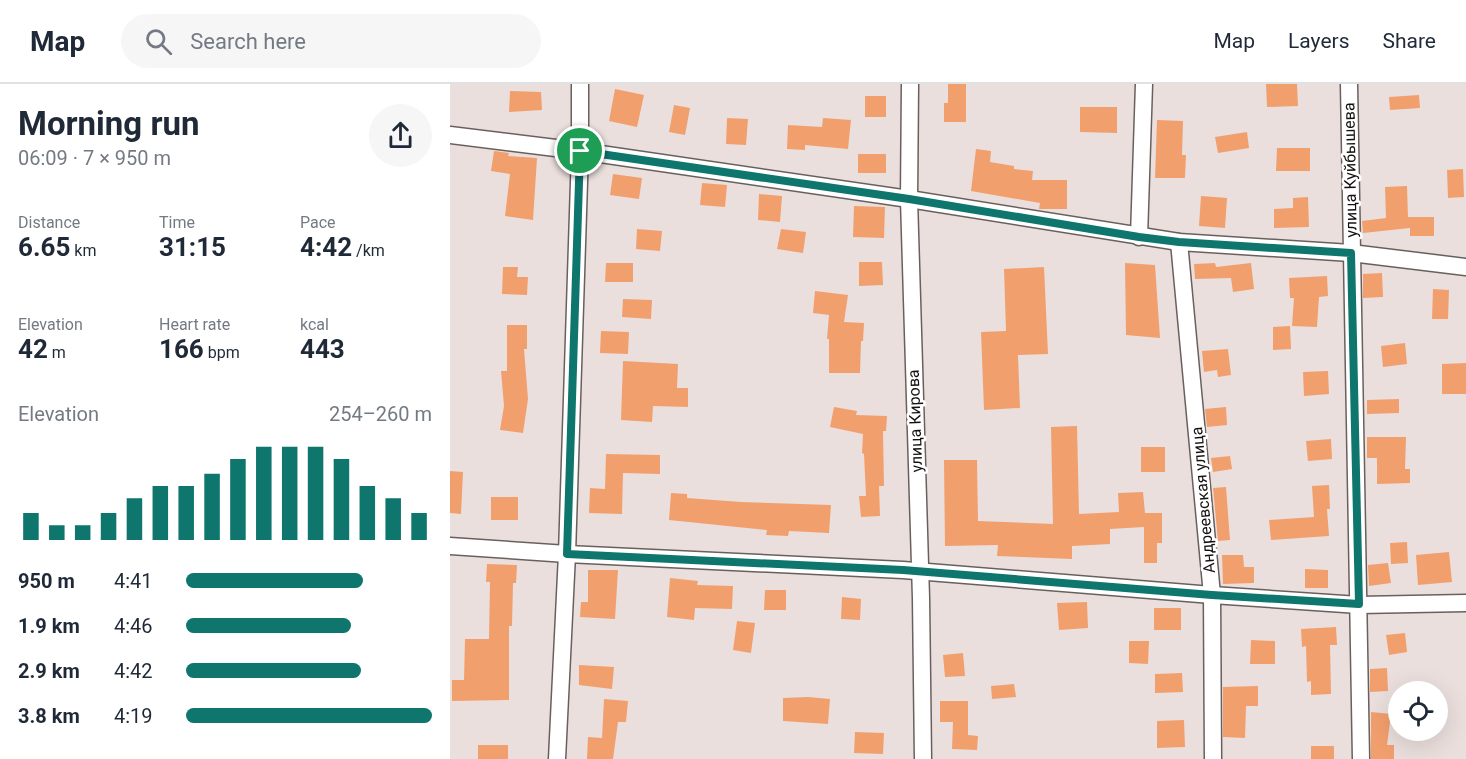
<!DOCTYPE html>
<meta charset="utf-8">
<style>
body{margin:0;font-family:Roboto,sans-serif;background:#f6f6f7;color:#1f2937;height:100vh;display:flex;flex-direction:column;font-size:22px;white-space:nowrap}
*{box-sizing:border-box;margin:0}
p{font-size:20px;color:#747a83}
.icon{flex:none;width:33px;height:33px;fill:none;stroke:currentColor;stroke-width:2;stroke-linecap:round;stroke-linejoin:round}
.map{position:relative;flex:1;overflow:hidden}
.panel{display:flex;flex-direction:column;background:#fff;width:450px}
.panel>*{flex:none}
.tools{position:absolute;left:938px;top:597px;display:grid;gap:12px}
.tools a{display:grid;place-items:center;width:60px;height:60px;border-radius:50%;background:#fff;box-shadow:0 6px 24px #0002;font-size:30px}
.pin{position:absolute;display:grid;place-items:center;width:51px;height:51px;color:#fff;margin:-26px;border:3px solid #fff;border-radius:50%;box-shadow:0 2px 6px #0007}
.round{display:grid;place-items:center;flex:none;width:63px;height:63px;border-radius:32px;background:#f6f6f7}
.summary{display:flex;align-items:center;justify-content:space-between;height:102px;padding:0 18px}
h1{font-size:33px;font-weight:700;line-height:45px}
.stats{display:grid;grid-template-columns:repeat(3,1fr);gap:9px;height:102px;padding:6px 18px}
.stats div{display:grid;align-content:center}
.stats b{font-size:26px;font-weight:700}
.stats small{font-size:16px;font-weight:400}
.stats p{font-size:16px}
.chart{height:168px;padding:12px 18px}
.chart p{display:flex;justify-content:space-between}
.chart svg{width:100%;height:108px;margin-top:6px;stroke:#0f766e;stroke-width:6}
ul{padding:0 18px;list-style:none;font-size:20px}
li{display:grid;grid-template-columns:96px 72px 1fr;align-items:center;height:45px}
li i{height:15px;border-radius:8px;background:#0f766e}
header{display:flex;align-items:center;gap:36px;box-sizing:border-box;height:84px;padding:0 30px;background:#fff;border-bottom:2px solid #e0e1e3}
header strong{font-size:28px}
nav{display:flex;gap:33px;margin-inline-start:auto;font-size:21px}
.search{width:420px;height:54px;background:#f6f6f7;display:flex;align-items:center;gap:15px;box-sizing:border-box;padding:0 21px;border-radius:33px;color:#747a83;font-size:22px}
main{display:flex;flex:1;min-height:0}
.map>svg:first-child{display:block}
.building{fill:#f29f6e}
.lines{fill:none;stroke-linecap:round;stroke-linejoin:round}
.minor-casing{stroke:#69605e;stroke-width:19}
.minor{stroke:#fff;stroke-width:16}
.route-casing{stroke:#fff;stroke-width:12}
.route{stroke:#0f766e;stroke-width:8}
.labels{text-anchor:middle;dominant-baseline:central;stroke-width:5;stroke-linejoin:round;paint-order:stroke}
.street-label{font-size:16px;fill:#141010;stroke:#fff}
</style>
<header>
<strong>Map</strong>
<div class="search"><svg class="icon" aria-label="search" viewBox="0 0 24 24"><circle cx="10" cy="10" r="6"/><path d="M15 15l6 6"/></svg>Search here</div>
<nav><a>Map</a><a>Layers</a><a>Share</a></nav>
</header>
<main>
<section class="panel">
<div class="summary"><div><h1>Morning run</h1><p>06:09 · 7 × 950 m</p></div><a class="round"><svg class="icon" aria-label="share" viewBox="0 0 24 24"><path d="M12 15V3M7 8l5-5 5 5M5 13v7h14v-7"/></svg></a></div>
<div class="stats">
<div><p>Distance</p><b>6.65<small> km</small></b></div>
<div><p>Time</p><b>31:15</b></div>
<div><p>Pace</p><b>4:42<small> /km</small></b></div>
</div>
<div class="stats">
<div><p>Elevation</p><b>42<small> m</small></b></div>
<div><p>Heart rate</p><b>166<small> bpm</small></b></div>
<div><p>kcal</p><b>443</b></div>
</div>
<div class="chart"><p><span>Elevation</span>254–260 m</p>
<svg viewBox="0 0 160 44" preserveAspectRatio="none"><path d="M5 44V33M15 44V38M25 44V38M35 44V33M45 44V27M55 44V22M65 44V22M75 44V17M85 44V11M95 44V6M105 44V6M115 44V6M125 44V11M135 44V22M145 44V27M155 44V33"/></svg>
</div>
<ul>
<li><b>950 m</b>4:41<i style="width:72%"></i></li>
<li><b>1.9 km</b>4:46<i style="width:67%"></i></li>
<li><b>2.9 km</b>4:42<i style="width:71%"></i></li>
<li><b>3.8 km</b>4:19<i style="width:100%"></i></li>
</ul>
</section>
<div class="map">
<svg width="1016" height="675" viewBox="0 0 1016 675">
<rect width="100%" height="100%" fill="#eadfdd"/>
<g class="building">
<polygon points="498,0 516,0 516,38 494,38 494,19 498,19"/>
<polygon points="816,0 847,0 848,22 817,23"/>
<polygon points="165,5 194,11 187,43 159,37"/>
<polygon points="60,7 91,8 92,26 59,28"/>
<polygon points="969,11 970,24 940,26 939,13"/>
<rect x="415" y="12" width="21" height="21"/>
<polygon points="224,21 240,24 235,51 219,48"/>
<polygon points="630,23 667,23 667,49 630,48"/>
<polygon points="277,34 298,35 296,61 276,60"/>
<polygon points="373,34 401,36 398,65 355,61 355,66 337,65 338,41 372,43"/>
<polygon points="707,36 733,37 732,71 736,71 735,94 705,94"/>
<polygon points="797,48 799,64 768,69 765,53"/>
<polygon points="827,64 860,64 860,87 826,87"/>
<polygon points="526,65 541,67 540,78 564,82 564,85 583,87 582,96 617,96 617,125 589,125 590,119 521,107"/>
<polygon points="44,67 59,69 58,72 87,74 83,136 55,132 60,90 41,87"/>
<rect x="408" y="70" width="28" height="19"/>
<polygon points="1013,85 1014,113 998,114 997,86"/>
<polygon points="163,90 192,94 189,115 160,111"/>
<polygon points="252,99 277,101 275,123 250,121"/>
<polygon points="957,102 958,133 984,133 984,152 960,152 960,144 913,149 912,137 936,134 935,103"/>
<polygon points="309,110 332,112 330,138 308,136"/>
<polygon points="751,112 777,114 775,144 749,142"/>
<polygon points="858,113 859,143 824,144 824,125 843,124 843,114"/>
<polygon points="404,122 435,123 434,154 403,153"/>
<polygon points="187,145 212,147 210,167 186,165"/>
<polygon points="331,145 356,148 353,169 327,165"/>
<polygon points="409,178 432,178 433,201 409,202"/>
<polygon points="156,179 183,179 183,198 155,198"/>
<polygon points="675,179 705,181 710,254 676,251"/>
<polygon points="765,179 766,183 801,179 804,205 783,208 781,194 745,195 744,180"/>
<polygon points="53,183 68,183 67,193 78,193 77,211 52,210"/>
<polygon points="594,183 598,270 568,271 570,324 534,326 531,248 556,247 554,185"/>
<polygon points="932,189 933,213 913,214 913,190"/>
<polygon points="877,192 878,212 869,213 867,243 842,242 844,214 840,214 839,194"/>
<polygon points="983,205 999,206 998,235 982,235"/>
<polygon points="365,207 398,211 394,238 414,239 413,257 411,257 410,289 379,289 379,255 377,255 379,231 363,229"/>
<polygon points="173,215 202,216 201,235 172,233"/>
<polygon points="57,241 77,241 77,265 74,265 78,315 73,349 50,346 54,322 51,287 57,287"/>
<polygon points="840,242 841,265 823,266 823,243"/>
<polygon points="151,247 179,248 178,270 150,269"/>
<polygon points="955,259 957,280 933,283 931,262"/>
<polygon points="778,265 781,291 768,293 767,286 754,288 752,267"/>
<polygon points="173,277 228,280 227,304 238,304 238,323 203,322 202,338 171,336"/>
<polygon points="1016,279 1016,310 992,310 992,280"/>
<polygon points="878,287 879,310 854,312 853,288"/>
<polygon points="949,315 949,329 917,330 917,316"/>
<polygon points="384,323 407,327 406,331 437,332 436,347 433,347 434,402 429,402 430,432 411,433 409,412 416,412 414,370 412,369 413,350 380,343"/>
<polygon points="776,323 777,341 757,343 755,325"/>
<polygon points="627,342 629,430 669,428 668,409 693,408 695,429 712,429 712,459 707,459 707,479 694,479 694,443 660,445 660,460 622,462 622,475 547,472 548,461 495,462 494,376 527,376 528,437 603,440 601,343"/>
<polygon points="917,353 956,353 955,385 960,385 960,399 927,400 927,374 917,374"/>
<polygon points="881,355 882,375 858,377 856,357"/>
<rect x="691" y="363" width="24" height="25"/>
<polygon points="156,370 210,371 210,390 173,389 172,430 139,429 140,404 155,405"/>
<polygon points="780,372 782,385 763,388 761,374"/>
<polygon points="0,387 13,388 11,430 0,429"/>
<polygon points="879,401 880,425 877,425 879,452 821,456 819,436 864,433 862,402"/>
<polygon points="776,403 780,456 768,457 763,404"/>
<polygon points="221,409 237,410 237,414 291,418 381,421 379,449 339,447 338,452 316,451 317,446 219,436"/>
<rect x="41" y="413" width="27" height="23"/>
<polygon points="957,458 958,479 941,480 940,459"/>
<polygon points="999,468 1002,498 968,501 966,471"/>
<polygon points="772,471 793,471 794,483 804,483 804,499 773,500"/>
<polygon points="938,479 941,499 919,502 918,481"/>
<polygon points="37,480 67,481 66,499 63,499 62,542 59,542 59,616 2,617 2,596 14,596 15,555 39,555 40,498 36,498"/>
<polygon points="855,485 878,486 878,504 855,504"/>
<polygon points="138,486 168,486 165,535 130,533 131,518 138,518"/>
<polygon points="220,494 248,497 247,501 283,502 282,525 245,524 244,536 217,533"/>
<polygon points="315,506 336,506 336,526 314,526"/>
<polygon points="392,513 411,515 410,536 391,535"/>
<polygon points="637,518 638,544 609,546 607,519"/>
<rect x="704" y="524" width="27" height="22"/>
<polygon points="287,537 305,539 301,569 283,566"/>
<polygon points="886,543 887,561 880,561 881,610 861,611 861,597 857,598 856,562 852,563 851,545"/>
<polygon points="955,549 957,568 939,571 936,551"/>
<polygon points="801,556 825,557 825,580 800,580"/>
<polygon points="679,557 699,557 698,580 679,579"/>
<polygon points="513,569 515,592 495,593 493,571"/>
<polygon points="129,581 164,583 162,605 129,601"/>
<polygon points="937,584 938,607 920,608 920,585"/>
<polygon points="732,589 733,608 705,609 705,590"/>
<polygon points="564,600 566,613 542,615 541,602"/>
<polygon points="808,602 808,622 796,622 795,654 773,653 773,603"/>
<polygon points="358,613 380,615 378,640 333,637 333,614"/>
<polygon points="154,615 178,617 176,638 168,638 163,675 137,675 138,653 152,654"/>
<polygon points="490,617 518,617 518,651 528,652 527,666 502,665 503,638 490,638"/>
<polygon points="921,628 941,630 937,661 944,661 944,675 921,675"/>
<polygon points="734,636 735,663 707,664 707,637"/>
<polygon points="405,648 434,649 433,670 404,669"/>
<rect x="28" y="661" width="30" height="14"/>
<rect x="861" y="662" width="23" height="13"/>
</g>
<g class="lines">
<defs>
<g id="minor">
<polyline points="460,0 459,115 471,514 473,675"/>
<polyline points="899,0 911,675"/>
<polyline points="0,51 130,67 459,115 729,158 901,169 1016,183"/>
<polyline points="689,153 694,0"/>
<polyline points="729,158 762,511 763,675"/>
<polyline points="0,462 117,470 453,486 762,511 909,521 1016,519"/>
<polyline points="107,675 117,470 130,67 130,0"/>
</g>
</defs>
<use href="#minor" class="minor-casing"/>
<use href="#minor" class="minor"/>
</g>
<g class="lines">
<defs>
<polygon id="route" points="130,67 459,115 689,153 729,158 901,169 909,520 762,511 453,486 117,470"/>
</defs>
<use href="#route" class="route-casing"/>
<use href="#route" class="route"/>
</g>
<g class="labels">
<g class="street-label">
<text transform="translate(900 86) rotate(-91)">улица Куйбышева</text>
<text transform="translate(465 337) rotate(-92)">улица Кирова</text>
<text transform="translate(753 416) rotate(-95)">Андреевская улица</text>
</g>
</g>
</svg>
<div class="tools">
<a><svg class="icon" aria-label="locate" viewBox="0 0 24 24"><circle cx="12" cy="12" r="6"/><path d="M12 2v4M12 18v4M2 12h4M18 12h4"/></svg></a>
</div>
<div class="pin" style="left:130px;top:67px;background:#1e9e55"><svg class="icon" aria-label="arrive" viewBox="0 0 24 24"><path d="M6 21V4h12l-3 4 3 4H6"/></svg></div>
</div>
</main>
